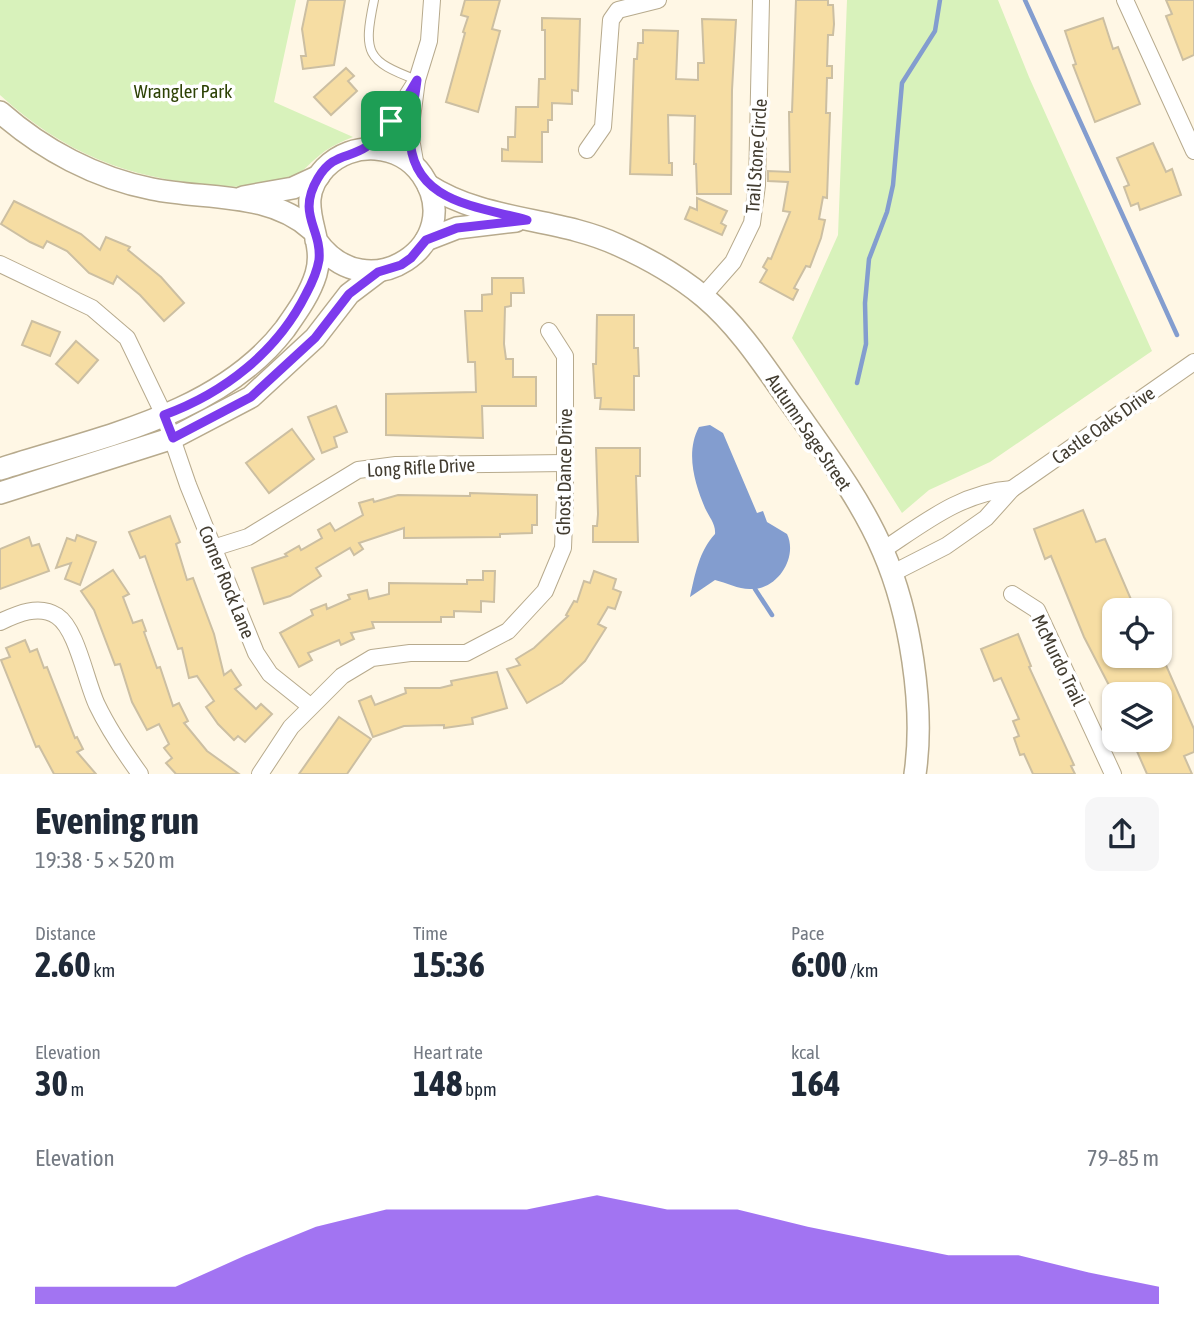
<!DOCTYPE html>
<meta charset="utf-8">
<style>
body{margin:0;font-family:"Asap Condensed",sans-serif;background:#f6f6f7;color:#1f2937;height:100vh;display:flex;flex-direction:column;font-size:26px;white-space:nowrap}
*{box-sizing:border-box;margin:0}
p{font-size:23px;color:#747a83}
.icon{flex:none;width:38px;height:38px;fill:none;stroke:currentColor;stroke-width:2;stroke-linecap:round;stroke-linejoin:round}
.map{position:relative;height:774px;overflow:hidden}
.panel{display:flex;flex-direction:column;background:#fff;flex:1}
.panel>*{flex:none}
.controls{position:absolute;left:1102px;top:598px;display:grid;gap:14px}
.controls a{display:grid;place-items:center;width:70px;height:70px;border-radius:14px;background:#fff;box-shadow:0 2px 5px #0004;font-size:35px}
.pin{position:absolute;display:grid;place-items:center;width:60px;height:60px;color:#fff;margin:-30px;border-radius:14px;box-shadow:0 4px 10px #0006}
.round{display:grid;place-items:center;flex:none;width:74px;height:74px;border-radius:14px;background:#f6f6f7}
.overview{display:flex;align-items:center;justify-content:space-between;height:119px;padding:0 35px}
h1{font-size:38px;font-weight:700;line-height:52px}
.stats{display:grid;grid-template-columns:repeat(3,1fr);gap:10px;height:119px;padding:7px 35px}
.stats div{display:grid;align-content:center}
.stats b{font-size:35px;font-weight:700}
.stats small{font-size:19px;font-weight:400}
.stats p{font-size:19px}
.chart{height:196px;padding:14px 35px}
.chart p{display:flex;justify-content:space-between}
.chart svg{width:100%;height:126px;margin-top:7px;fill:#7c3aed;opacity:.7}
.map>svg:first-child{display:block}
.green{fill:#d8f2bb}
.water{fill:#839dcf}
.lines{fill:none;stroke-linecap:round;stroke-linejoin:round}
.stream{stroke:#839dcf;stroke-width:4.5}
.building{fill:#f6dda3;stroke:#ccbfa2;stroke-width:2}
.service-casing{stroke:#b7aa8d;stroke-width:10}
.minor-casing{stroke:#b7aa8d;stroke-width:18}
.tertiary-casing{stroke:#b7aa8d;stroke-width:24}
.service{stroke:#fff;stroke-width:8}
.minor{stroke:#fff;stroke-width:16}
.tertiary{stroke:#fff;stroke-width:21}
.route-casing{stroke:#fff;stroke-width:14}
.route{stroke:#7c3aed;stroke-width:9}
.labels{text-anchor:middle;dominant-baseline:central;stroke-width:7;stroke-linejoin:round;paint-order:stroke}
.park-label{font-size:19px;fill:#2d4205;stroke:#fff}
.street-label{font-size:19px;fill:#423c30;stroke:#fff}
</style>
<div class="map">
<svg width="1194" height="774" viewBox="0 0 1194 774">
<rect width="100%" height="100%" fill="#fff7e5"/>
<g class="green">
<path d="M0,0h296l-22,102 79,35c-10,4 -19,8 -28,14 -13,9 -24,24 -38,30 -25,9 -48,6 -74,4 -84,-6 -150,-32 -213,-90z"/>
<polygon points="847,0 998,0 1029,77 1152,351 990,462 929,490 902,513 792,338 838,235"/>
</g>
<path class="water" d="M710,425l13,8 34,80 6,-2 4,11 20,12c11,23 -9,55 -35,55 -12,1 -25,-6 -37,-9l-25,17c5,-22 9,-46 25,-63 1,-10 -6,-17 -10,-26 -10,-24 -20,-55 -6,-81z"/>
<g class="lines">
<g class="stream">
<polyline points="1025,0 1177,335"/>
<polyline points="857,383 866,344 865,303 869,259 887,212 893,185 902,83 935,31 940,0"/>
<polyline points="755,589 772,615"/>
</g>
</g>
<g class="building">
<polygon points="308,0 345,0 334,65 303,69 301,56 306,56 302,29"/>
<polygon points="465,0 500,0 492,29 500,31 478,112 446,102 465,33 463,32 468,17 461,15"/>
<polygon points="796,0 828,0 828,5 833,5 834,24 833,35 828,35 827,66 832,66 832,78 827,78 826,113 830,113 827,198 823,197 819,219 825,220 821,238 810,267 806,266 794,288 798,290 793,300 760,282 767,270 763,267 768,258 771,259 790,212 783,211 788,182 768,181 768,171 790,172 789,112 792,112"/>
<polygon points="1166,0 1194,0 1194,55 1183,60 1166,16 1172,14"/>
<polygon points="542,18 580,19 578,91 572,90 572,104 552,103 552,120 548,120 548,132 542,132 542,162 502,161 502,149 508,150 508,137 515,137 516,107 538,107 539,79 545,79 545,30 542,30"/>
<polygon points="1103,18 1113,49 1118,47 1140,104 1095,122 1073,65 1076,64 1065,31"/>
<polygon points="702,19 736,20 732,90 731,194 697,194 696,164 694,164 695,116 668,115 669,163 672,163 672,175 630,174 634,59 637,59 638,43 643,43 643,30 678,31 676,79 698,80 698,63 704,63"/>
<polygon points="346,68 354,76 348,81 357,91 331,115 314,97"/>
<polygon points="1153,143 1166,172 1172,169 1181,195 1140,210 1138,203 1131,206 1124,187 1129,185 1117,158"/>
<polygon points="697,198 727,211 721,223 726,226 722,235 685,219 690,207 697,210"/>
<polygon points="14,201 81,234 100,250 106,237 130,247 128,250 161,277 184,303 164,321 140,295 117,276 113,284 89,273 67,251 47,241 43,248 30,242 1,224"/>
<polygon points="492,278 523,278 524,293 511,293 511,306 505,307 504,344 506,359 513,359 513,377 536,377 536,406 482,406 483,438 386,435 386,394 476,392 475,362 468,362 465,311 482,311 482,295 492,294"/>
<polygon points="597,315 634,315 634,348 638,348 639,376 634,376 634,410 600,409 601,398 595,398 593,364 596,364"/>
<polygon points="32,321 60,332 50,356 22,345"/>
<polygon points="76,341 98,360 78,383 56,364"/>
<polygon points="336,406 347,432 334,437 337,447 322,453 308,417"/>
<polygon points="292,429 314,459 269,493 246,463"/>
<polygon points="596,448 640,448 640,476 636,476 638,542 593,542 593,526 597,526 598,514"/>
<polygon points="470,493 537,495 537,525 532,525 532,533 500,534 500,537 404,538 404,528 359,543 363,549 354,555 350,548 316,568 321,576 290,596 264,604 252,568 287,556 285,554 299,546 301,550 322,538 318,530 330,523 335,531 363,515 359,503 373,499 374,502 398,495 470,496"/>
<polygon points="1083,510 1096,542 1105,539 1136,611 1115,611 1115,656 1162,656 1194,729 1194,752 1184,756 1192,774 1147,774 1132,740 1160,740 1160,695 1114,695 1084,637 1051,556 1045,559 1034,529"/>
<polygon points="170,516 180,542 176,544 187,580 193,578 214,634 224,675 231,670 241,685 235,689 256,709 261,704 272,714 245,742 238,736 234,740 218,724 206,707 214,701 197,676 189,678 182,648 178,649 145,556 140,558 129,532"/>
<polygon points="77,535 96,542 80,585 65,579 71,563 56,568 67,538 75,541"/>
<polygon points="29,537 32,546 39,544 49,571 0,589 0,549"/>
<polygon points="113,570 129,594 123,597 133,623 142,620 146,631 144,632 157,668 160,667 173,706 179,703 188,721 184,723 207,751 239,774 176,774 166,763 172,758 164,748 169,744 159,724 147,730 132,702 120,664 115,665 94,610 81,591"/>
<polygon points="483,571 495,571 494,602 481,601 481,612 454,611 454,617 441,617 441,622 372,622 374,628 351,633 354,639 341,645 339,640 308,653 312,660 299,667 280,633 313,615 311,610 326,604 327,609 350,599 348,595 367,590 369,599 389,594 389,583 467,584 467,580 483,580"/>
<polygon points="594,571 616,579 613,589 621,592 615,609 608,607 598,624 606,628 585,661 562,683 527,703 507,669 520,665 516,659 534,648 568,616 566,615 574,601 577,602 584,581 590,583"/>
<polygon points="1018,634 1031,666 1029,667 1074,765 1071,766 1075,774 1033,774 1024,754 1020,755 1014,738 1019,736 1013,721 1019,719 1001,678 994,681 981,649"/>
<polygon points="25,640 30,652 37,649 44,668 47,667 75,738 77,737 83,749 77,752 96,774 54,774 39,746 36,747 1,660 10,657 6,648"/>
<polygon points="497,672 507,708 472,718 473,724 444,728 444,725 404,726 373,737 359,701 371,696 375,705 406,693 405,688 440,688 452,685 451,681"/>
<polygon points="339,717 371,739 347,774 299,774"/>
</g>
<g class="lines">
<defs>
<path id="service" d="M374,0c-11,53 -8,61 43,80"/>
<g id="minor">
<polyline points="1125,0 1194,151"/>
<polyline points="417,80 429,41 432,0"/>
<polyline points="363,149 391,121 417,80 410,133 416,167"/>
<polyline points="587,150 603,127 611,20 618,10 658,0"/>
<polyline points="0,264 92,308 127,338 164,415 188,485 256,653 270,674 310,706"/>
<polyline points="703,296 733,262 752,223 757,185 761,0"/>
<polyline points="213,548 248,537 358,470 396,465 565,463"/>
<path d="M883,550c41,-27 79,-58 129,-61"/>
<polyline points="891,574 946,546 986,518 1012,489 1194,362"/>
<polyline points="1012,594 1037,610 1113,774"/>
<path d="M0,622c17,-8 39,-18 57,-6 20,13 29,66 40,89 12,25 27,47 43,69"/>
<polyline points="260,774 291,727 342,676 372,658 410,653 466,653 508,631 545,591 563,548 565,497 565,356 549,331"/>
</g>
<g id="tertiary">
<path d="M0,112c43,38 96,66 152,77 53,11 117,2 160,41"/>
<path d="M428,185c57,37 130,32 190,60 29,13 62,32 86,52 38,32 64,75 93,115 31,44 65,90 86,139 27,62 42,156 32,223"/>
<polyline points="243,197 293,188 319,176"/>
<polyline points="426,240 457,228 516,221"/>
<path d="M0,469c99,-32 219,-54 285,-140 12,-17 25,-35 31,-55 12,-39 -26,-69 9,-106 27,-28 75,-25 97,7 47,68 -55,138 -106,65"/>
<polyline points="0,493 173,438 251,397 315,338 349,294 378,272"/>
</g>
</defs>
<use href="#service" class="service-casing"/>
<use href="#minor" class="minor-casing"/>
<use href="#tertiary" class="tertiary-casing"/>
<use href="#service" class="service"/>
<use href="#minor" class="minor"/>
<use href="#tertiary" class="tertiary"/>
</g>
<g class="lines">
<defs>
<path id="route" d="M417,80c-2,17 -6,36 -7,53 -1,69 66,73 117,87l-70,8 -31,12 -15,18 -10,7 -23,7 -29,22 -34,44 -64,59 -78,41 -9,-23c60,-22 113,-63 142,-121 6,-11 11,-22 13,-34 3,-32 -23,-45 -1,-82 15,-25 30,-19 48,-31 23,-16 37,-44 51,-67z"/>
</defs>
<use href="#route" class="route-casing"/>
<use href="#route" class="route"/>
</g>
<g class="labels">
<g class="park-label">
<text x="183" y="91">Wrangler Park</text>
</g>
<g class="street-label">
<text transform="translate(756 156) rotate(-86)">Trail Stone Circle</text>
<text transform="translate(1103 425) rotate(-35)">Castle Oaks Drive</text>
<text transform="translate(809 432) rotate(56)">Autumn Sage Street</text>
<text transform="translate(421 467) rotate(-3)">Long Rifle Drive</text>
<text transform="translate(564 472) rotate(-89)">Ghost Dance Drive</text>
<text transform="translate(227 582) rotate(68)">Corner Rock Lane</text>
<text transform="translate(1059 660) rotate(64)">McMurdo Trail</text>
</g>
</g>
</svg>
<div class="controls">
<a><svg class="icon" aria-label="locate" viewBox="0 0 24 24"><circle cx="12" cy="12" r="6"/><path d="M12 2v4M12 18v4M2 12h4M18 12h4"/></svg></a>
<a><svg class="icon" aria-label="layers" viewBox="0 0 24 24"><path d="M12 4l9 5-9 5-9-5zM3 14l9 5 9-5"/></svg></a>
</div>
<div class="pin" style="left:391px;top:121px;background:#1e9e55"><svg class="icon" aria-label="arrive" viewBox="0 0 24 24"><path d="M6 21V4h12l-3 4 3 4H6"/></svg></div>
</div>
<section class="panel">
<div class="overview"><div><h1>Evening run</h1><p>19:38 · 5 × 520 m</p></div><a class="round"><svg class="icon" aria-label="share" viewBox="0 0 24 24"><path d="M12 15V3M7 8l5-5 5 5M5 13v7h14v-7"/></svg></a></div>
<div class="stats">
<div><p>Distance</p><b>2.60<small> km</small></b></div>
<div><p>Time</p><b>15:36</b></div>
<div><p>Pace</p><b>6:00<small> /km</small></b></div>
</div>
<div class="stats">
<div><p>Elevation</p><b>30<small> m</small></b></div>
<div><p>Heart rate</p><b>148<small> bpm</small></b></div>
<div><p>kcal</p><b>164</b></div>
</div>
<div class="chart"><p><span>Elevation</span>79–85 m</p>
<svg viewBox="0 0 160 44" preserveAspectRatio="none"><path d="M0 44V38L10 38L20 38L30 27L40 17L50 11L60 11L70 11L80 6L90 11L100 11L110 17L120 22L130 27L140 27L150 33L160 38V44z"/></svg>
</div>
</section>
